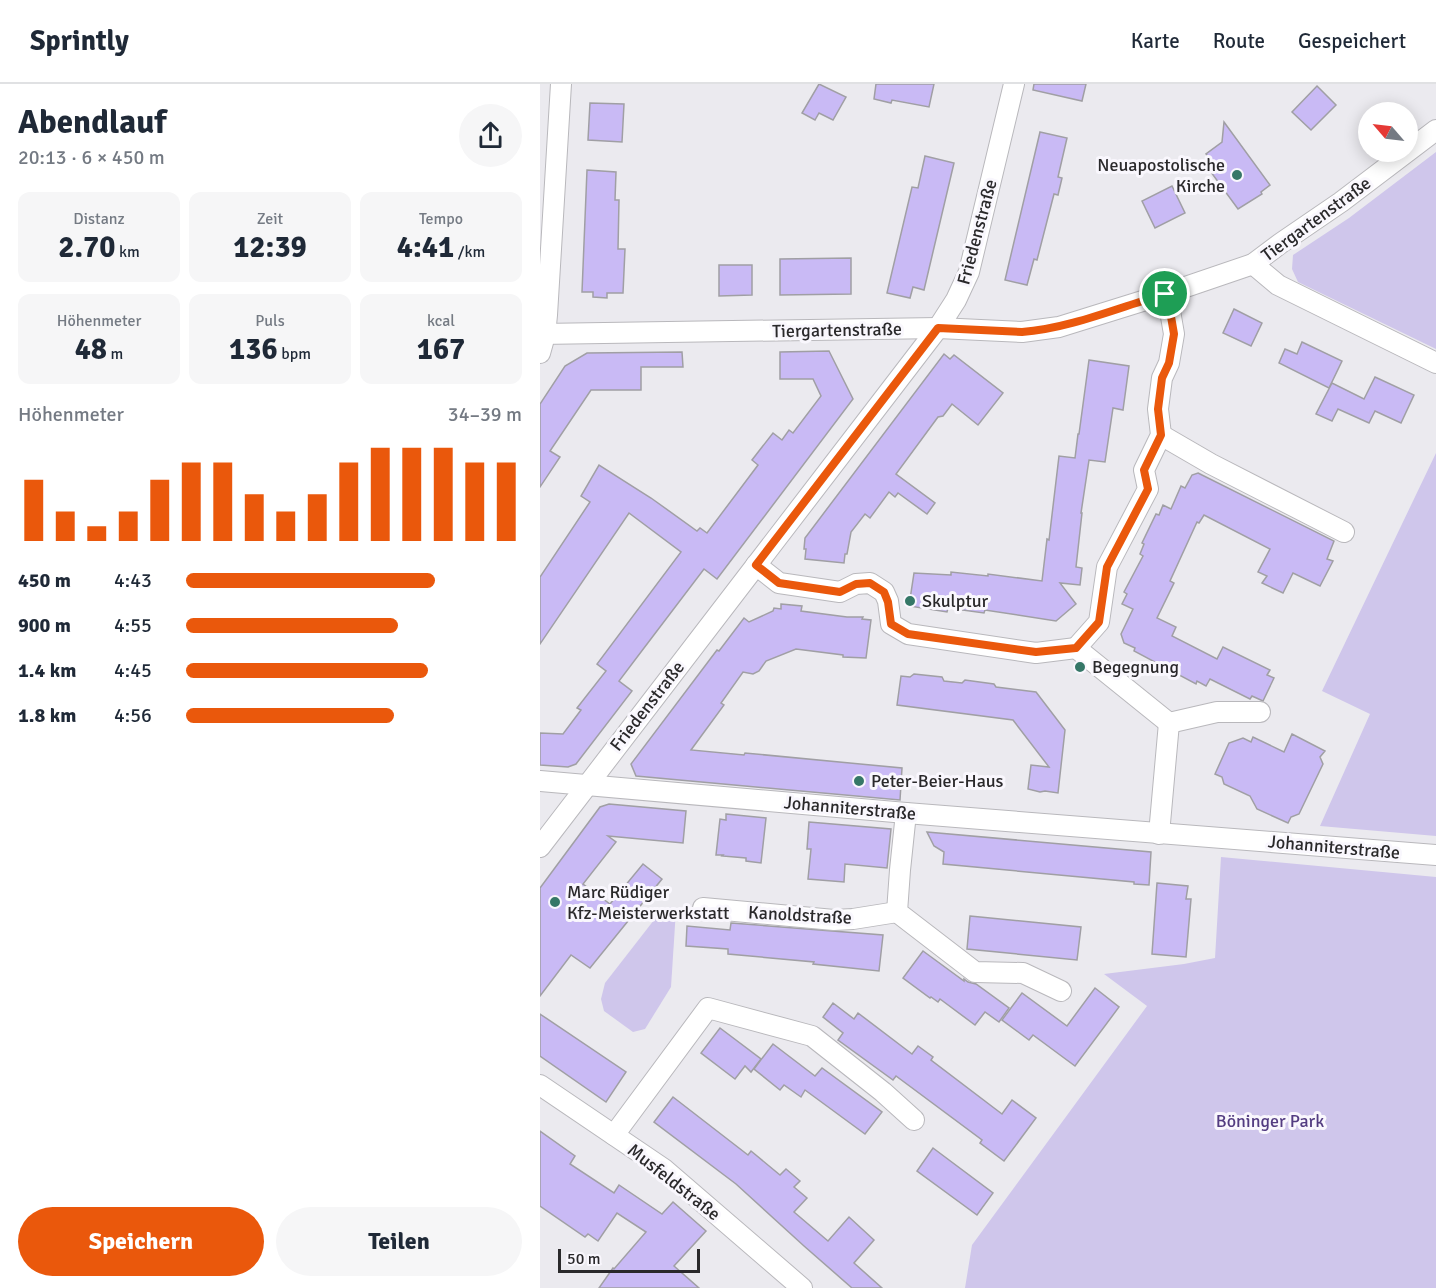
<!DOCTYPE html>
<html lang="de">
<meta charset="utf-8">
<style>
body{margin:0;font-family:Signika,sans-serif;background:#f6f6f7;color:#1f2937;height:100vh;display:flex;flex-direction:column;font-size:22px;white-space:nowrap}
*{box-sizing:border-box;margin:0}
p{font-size:20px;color:#747a83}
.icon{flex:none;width:33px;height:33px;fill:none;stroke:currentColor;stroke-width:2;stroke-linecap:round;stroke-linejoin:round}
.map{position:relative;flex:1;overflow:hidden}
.panel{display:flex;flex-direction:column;background:#fff;width:540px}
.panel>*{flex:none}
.needle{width:39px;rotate:298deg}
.tools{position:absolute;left:818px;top:18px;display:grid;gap:12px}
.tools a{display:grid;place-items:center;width:60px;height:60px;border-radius:50%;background:#fff;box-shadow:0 3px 15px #0003;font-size:30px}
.scale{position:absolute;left:18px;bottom:15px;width:142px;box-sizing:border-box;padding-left:6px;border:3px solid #2a292b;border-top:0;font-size:16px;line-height:21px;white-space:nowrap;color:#2a292b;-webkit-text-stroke:4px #f9f7fd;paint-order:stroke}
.pin{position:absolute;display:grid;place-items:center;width:51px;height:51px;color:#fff;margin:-26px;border:3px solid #fff;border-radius:50%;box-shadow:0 2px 6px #0007}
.round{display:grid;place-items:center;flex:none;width:63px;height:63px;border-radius:32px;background:#f6f6f7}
.head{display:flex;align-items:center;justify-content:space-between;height:102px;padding:0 18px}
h1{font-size:33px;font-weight:700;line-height:45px}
.metrics{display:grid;grid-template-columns:repeat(3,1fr);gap:9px;height:102px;padding:6px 18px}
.metrics div{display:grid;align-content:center;border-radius:12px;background:#f6f6f7;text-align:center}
.metrics b{font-size:30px;font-weight:700}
.metrics small{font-size:16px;font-weight:400}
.metrics p{font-size:16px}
.chart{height:168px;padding:12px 18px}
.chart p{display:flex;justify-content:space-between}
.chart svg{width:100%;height:108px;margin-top:6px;stroke:#ea580c;stroke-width:6}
.action{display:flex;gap:12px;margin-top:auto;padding:12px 18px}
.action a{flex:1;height:69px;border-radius:36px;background:#ea580c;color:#fff;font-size:24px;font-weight:700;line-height:69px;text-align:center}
.action a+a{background:#f6f6f7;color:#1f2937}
ul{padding:0 18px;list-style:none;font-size:20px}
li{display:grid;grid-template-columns:96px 72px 1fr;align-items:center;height:45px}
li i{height:15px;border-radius:8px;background:#ea580c}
header{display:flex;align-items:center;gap:36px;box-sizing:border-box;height:84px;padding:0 30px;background:#fff;border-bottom:2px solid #e0e1e3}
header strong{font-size:28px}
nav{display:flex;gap:33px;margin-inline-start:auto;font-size:21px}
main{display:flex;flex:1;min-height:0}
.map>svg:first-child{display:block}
.green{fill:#cfc6eb}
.building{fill:#c9baf5;stroke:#a09fa4;stroke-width:1.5}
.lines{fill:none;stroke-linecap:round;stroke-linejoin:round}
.minor-casing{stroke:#b9b8bc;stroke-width:22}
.minor{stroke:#fff;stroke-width:20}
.route-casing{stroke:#fff;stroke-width:12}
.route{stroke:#ea580c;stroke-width:8}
.poi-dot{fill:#357767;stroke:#f9f7fd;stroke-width:2}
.labels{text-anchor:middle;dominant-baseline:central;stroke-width:6;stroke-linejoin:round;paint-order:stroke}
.poi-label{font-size:18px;fill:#2a292b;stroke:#f9f7fd;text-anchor:start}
.street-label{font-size:18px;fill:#2a292b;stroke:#f9f7fd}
.park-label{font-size:18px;fill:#533c81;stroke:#f9f7fd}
</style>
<header>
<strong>Sprintly</strong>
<nav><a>Karte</a><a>Route</a><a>Gespeichert</a></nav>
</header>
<main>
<section class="panel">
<div class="head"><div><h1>Abendlauf</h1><p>20:13 · 6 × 450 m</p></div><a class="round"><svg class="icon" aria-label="share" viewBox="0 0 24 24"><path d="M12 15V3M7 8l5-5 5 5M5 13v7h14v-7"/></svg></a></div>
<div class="metrics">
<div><p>Distanz</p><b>2.70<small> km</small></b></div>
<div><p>Zeit</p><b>12:39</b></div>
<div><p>Tempo</p><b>4:41<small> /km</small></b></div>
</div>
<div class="metrics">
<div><p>Höhenmeter</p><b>48<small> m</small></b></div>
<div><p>Puls</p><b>136<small> bpm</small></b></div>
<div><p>kcal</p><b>167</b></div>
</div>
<div class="chart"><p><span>Höhenmeter</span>34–39 m</p>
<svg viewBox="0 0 160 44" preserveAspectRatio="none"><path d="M5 44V19M15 44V32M25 44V38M35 44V32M45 44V19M55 44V12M65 44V12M75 44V25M85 44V32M95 44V25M105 44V12M115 44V6M125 44V6M135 44V6M145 44V12M155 44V12"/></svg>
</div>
<ul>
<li><b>450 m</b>4:43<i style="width:74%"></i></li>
<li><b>900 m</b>4:55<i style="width:63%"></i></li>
<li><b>1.4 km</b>4:45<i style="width:72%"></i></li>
<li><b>1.8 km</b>4:56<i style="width:62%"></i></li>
</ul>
<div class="action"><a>Speichern</a><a>Teilen</a></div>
</section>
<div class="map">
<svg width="896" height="1204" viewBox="0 0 896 1204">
<rect width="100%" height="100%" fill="#ebeaef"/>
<g class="green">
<polygon points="896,68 896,265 758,198 752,185 753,171 809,134"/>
<polygon points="896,369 896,752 780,742 830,630 782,607"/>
<polygon points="681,773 896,793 896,1204 425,1204 432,1161 607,922 564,890 644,880 675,874"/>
<polygon points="129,823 136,826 131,903 105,945 93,948 64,927 61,915 65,899 121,827"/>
</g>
<g class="building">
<polygon points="279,0 306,13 293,36 279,29 275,36 262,29"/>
<polygon points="336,0 394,0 389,23 352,16 351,19 334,15"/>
<polygon points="494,0 546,0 542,17 493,6"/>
<polygon points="777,2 796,21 771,46 752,28"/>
<polygon points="50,19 84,20 82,58 48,56"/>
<polygon points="684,38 730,101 721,108 722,110 698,125 665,80 671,76 666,70 682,58"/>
<polygon points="500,48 527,54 518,93 522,94 518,111 514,110 497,176 494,175 487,201 465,196"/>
<polygon points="385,72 414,79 384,206 373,203 370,214 347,209 372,103 378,104"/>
<polygon points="47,86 76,88 75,116 79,116 78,165 85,165 83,209 67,209 67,214 53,213 53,208 42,208"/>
<polygon points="632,102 645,129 615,144 602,117"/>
<polygon points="311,174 311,210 240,211 240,175"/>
<polygon points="179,181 212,181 212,211 179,212"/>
<polygon points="694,225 722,239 711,262 683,249"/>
<polygon points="762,258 802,277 789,304 739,279 745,265 757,270"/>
<polygon points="289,267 313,315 177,495 164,485 104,564 79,597 92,607 36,680 28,683 0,681 0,649 23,650 41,626 37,624 66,587 57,580 141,468 89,429 0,560 0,493 50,418 41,412 59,381 111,414 157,447 160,444 167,449 218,381 212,376 233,349 242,356 249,346 253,349 281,312 273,295 240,295 240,268"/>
<polygon points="142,268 143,283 101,283 101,306 51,306 10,367 20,373 0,403 0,320 25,282 47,269"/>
<polygon points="404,270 410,275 414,271 463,309 438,341 412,320 403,332 398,333 356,390 395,419 387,430 358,409 355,413 349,408 330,434 325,430 311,448 307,470 305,470 304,479 265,475 266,465 264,465 265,454"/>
<polygon points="549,276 589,282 583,326 573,324 565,378 549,376 541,429 542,429 536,483 542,484 540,501 520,499 536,520 516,537 445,526 444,529 408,524 407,528 369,522 374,489 411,491 411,488 448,492 448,490 502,497 507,455 509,456 519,372 535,374 538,350 539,350"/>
<polygon points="835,293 874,311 861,339 835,327 829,339 798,325 792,337 776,330 792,299 824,315"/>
<polygon points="658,389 794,457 787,475 793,477 780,502 753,489 743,509 722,499 727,492 718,488 730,465 664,431 659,439 657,438 630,497 634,499 617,534 636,543 632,552 677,575 683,563 730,586 727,591 734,594 723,617 712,612 710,615 670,595 666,602 657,597 656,600 594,567 595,564 584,559 581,550 593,525 582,520 587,510 584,508 603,472 600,470 604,460 602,459 616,430 619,431 623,421 631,425 641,402 645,404 652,391"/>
<polygon points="241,520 262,522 261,527 307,533 323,533 322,535 331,536 326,574 303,573 303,571 256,565 226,577 219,587 213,590 203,588 181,619 184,621 151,666 204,671 205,669 362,684 360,716 96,692 91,680 177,566 179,567 204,534 209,538 233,527 234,524 241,525"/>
<polygon points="374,590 402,593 404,597 422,599 425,596 454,600 456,603 496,608 525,646 518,709 505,707 500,708 488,705 491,681 509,683 473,636 357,621 361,592 370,593"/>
<polygon points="752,650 785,667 780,673 783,680 759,730 751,733 748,739 717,725 710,712 684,700 682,693 675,690 689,659 703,654 711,658 713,653 744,668"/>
<polygon points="69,720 146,727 143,759 68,752 76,758 43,800 70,820 103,780 122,795 50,884 31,871 0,912 0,804 60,723"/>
<polygon points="186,730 226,734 221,779 206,777 206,774 182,772 183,771 176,771 180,735 186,736"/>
<polygon points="269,738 351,745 347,784 305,780 304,798 268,795 271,765 267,765"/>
<polygon points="387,748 611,768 609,801 594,800 594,798 403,780 404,768 394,762"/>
<polygon points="617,799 648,802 646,815 651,815 646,873 612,870"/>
<polygon points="430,832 541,843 537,876 427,865"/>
<polygon points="191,839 343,851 339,887 273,880 274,878 188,870 188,865 146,862 147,842 190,846"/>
<polygon points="383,867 424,897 424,895 428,898 436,900 469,924 459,938 445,928 435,941 400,915 398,918 391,913 390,914 363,894"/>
<polygon points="555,904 579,923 535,982 493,951 489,956 462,936 482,909 527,942"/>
<polygon points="293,919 314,935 318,929 372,970 378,962 393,973 391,976 462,1030 472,1016 496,1034 464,1077 440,1059 442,1056 356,992 353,996 298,956 303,949 283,933"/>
<polygon points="0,930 86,988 66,1018 0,972"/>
<polygon points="180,944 221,975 211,988 205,982 195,995 161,969"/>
<polygon points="233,960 275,992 282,984 342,1028 325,1050 265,1006 261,1013 244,1001 240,1006 214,985"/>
<polygon points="133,1013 208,1071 211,1067 240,1091 246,1085 260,1097 254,1103 267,1114 254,1128 288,1157 309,1133 334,1156 314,1179 342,1204 312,1204 264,1162 196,1100 114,1038"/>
<polygon points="0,1047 35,1072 30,1080 74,1109 79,1101 122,1130 133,1118 166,1147 134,1182 159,1204 59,1204 73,1184 74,1185 106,1148 77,1129 58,1157 48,1150 45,1153 0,1122"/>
<polygon points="393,1064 453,1109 437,1131 377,1087"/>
</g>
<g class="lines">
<defs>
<g id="minor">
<polyline points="713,180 738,201 896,279"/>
<polyline points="0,250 398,244 482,248 519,243 625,210 713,180 741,159 801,118 896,46"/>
<polyline points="0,269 5,251 7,231 21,0"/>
<polyline points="621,351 671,380 804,448"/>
<polyline points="216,481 239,499 300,508 316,500 330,499 344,508 348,517 351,540 368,550 496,569 536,564"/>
<polyline points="536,564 559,538 567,483 608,405 604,386 621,351 618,325 622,294 629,279 634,250 629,221 625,210"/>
<polyline points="536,564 629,639"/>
<polyline points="629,639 677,628 720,628"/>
<polyline points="0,697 366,729 896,771"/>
<polyline points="366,729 360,786 357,828 435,888 483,889 521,907"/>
<polyline points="619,750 629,639"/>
<polyline points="0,763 398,244 416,216 429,188 474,0"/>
<polyline points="163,824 294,836 313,835 357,828"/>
<polyline points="0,1001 124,1085 262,1204"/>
<polyline points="74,1051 168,924 272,952 343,1008 374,1036"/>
</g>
</defs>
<use href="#minor" class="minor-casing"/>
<use href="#minor" class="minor"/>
</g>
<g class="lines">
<defs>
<path id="route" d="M625,210l4,11 5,29 -5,29 -7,15 -4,31 3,26 -17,35 4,19 -41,78 -8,55 -23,26 -40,4 -128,-18 -17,-10 -3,-22 -4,-10 -14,-9 -14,1 -16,8 -61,-9 -23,-18 182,-237 84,4c46,-3 98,-25 143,-38z"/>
</defs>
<use href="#route" class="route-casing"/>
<use href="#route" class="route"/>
</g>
<g class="poi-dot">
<circle cx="697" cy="91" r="6"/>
<circle cx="370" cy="517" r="6"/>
<circle cx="540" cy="583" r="6"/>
<circle cx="319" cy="697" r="6"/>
<circle cx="15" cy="818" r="6"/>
</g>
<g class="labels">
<g class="poi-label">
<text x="685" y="81" text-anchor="end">Neuapostolische<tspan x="685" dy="21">Kirche</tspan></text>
<text x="382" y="517">Skulptur</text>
<text x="552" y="583">Begegnung</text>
<text x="331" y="697">Peter-Beier-Haus</text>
<text x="27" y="808">Marc Rüdiger<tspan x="27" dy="21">Kfz-Meisterwerkstatt</tspan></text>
</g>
<g class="street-label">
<text transform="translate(776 135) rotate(-36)">Tiergartenstraße</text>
<text transform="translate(437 148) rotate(-75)">Friedenstraße</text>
<text transform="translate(297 246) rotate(-1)">Tiergartenstraße</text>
<text transform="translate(107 622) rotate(-52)">Friedenstraße</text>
<text transform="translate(310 724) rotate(5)">Johanniterstraße</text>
<text transform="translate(794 763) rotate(5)">Johanniterstraße</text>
<text transform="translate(260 831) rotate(3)">Kanoldstraße</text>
<text transform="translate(134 1098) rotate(38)">Musfeldstraße</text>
</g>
<g class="park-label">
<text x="730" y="1037">Böninger Park</text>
</g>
</g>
</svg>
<div class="tools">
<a><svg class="needle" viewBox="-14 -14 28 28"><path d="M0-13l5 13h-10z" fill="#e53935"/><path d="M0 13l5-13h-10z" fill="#747a83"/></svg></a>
</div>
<div class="scale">50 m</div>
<div class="pin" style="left:625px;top:210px;background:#1e9e55"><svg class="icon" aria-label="arrive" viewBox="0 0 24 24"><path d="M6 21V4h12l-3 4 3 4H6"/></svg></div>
</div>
</main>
